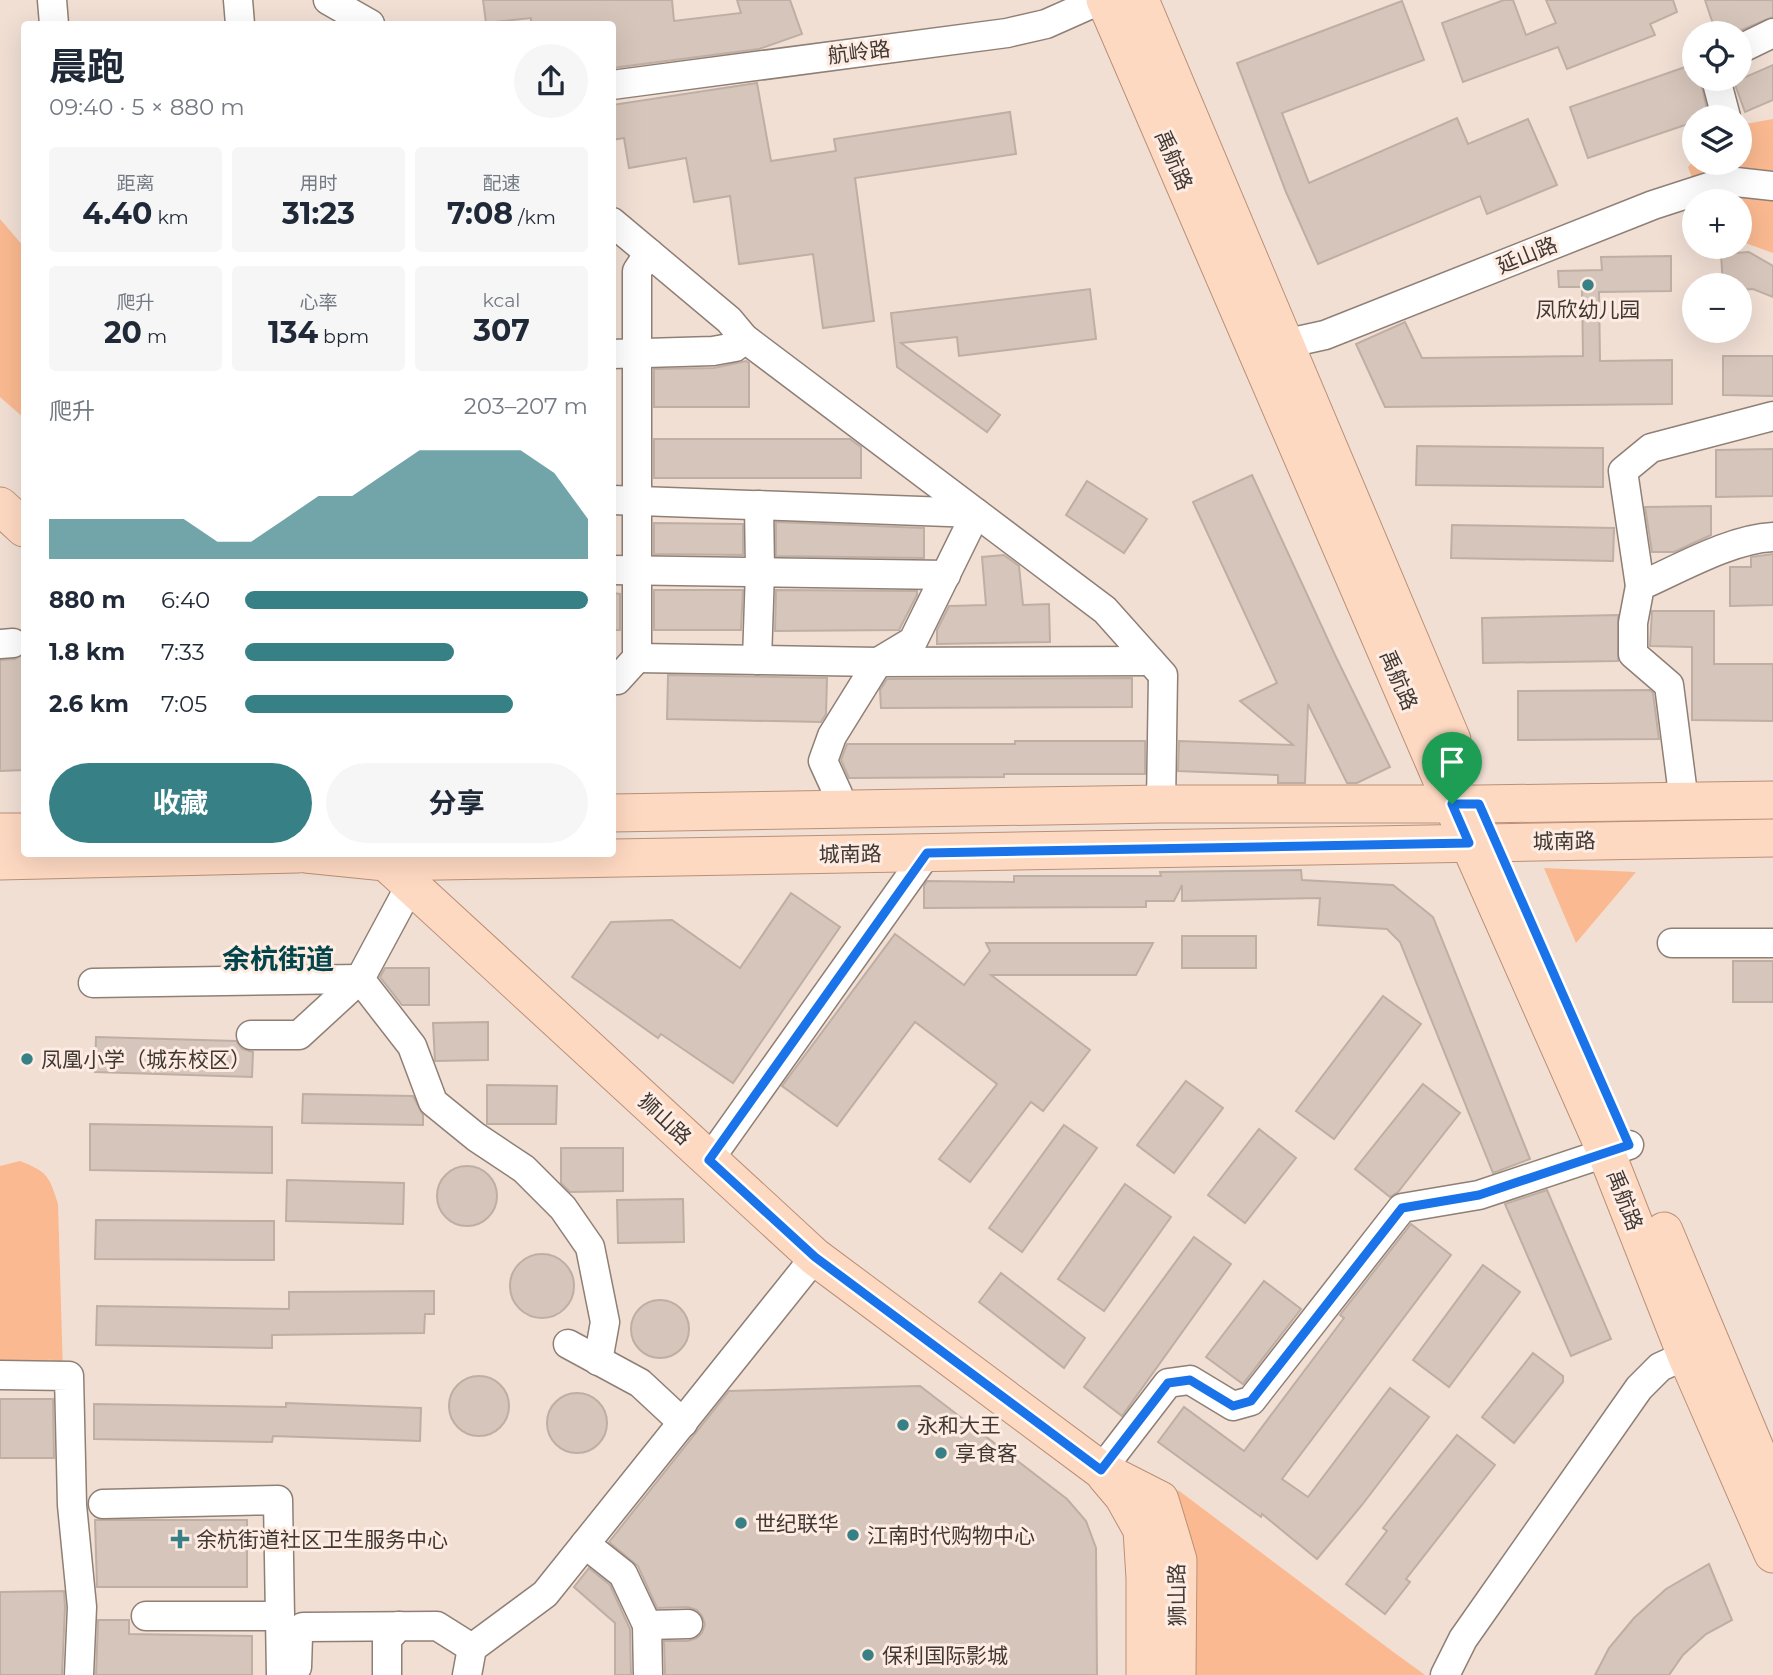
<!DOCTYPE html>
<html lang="zh">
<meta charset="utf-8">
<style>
body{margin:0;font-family:Montserrat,"Noto Sans SC",sans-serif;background:#f6f6f7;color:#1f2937;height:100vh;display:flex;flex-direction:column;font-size:26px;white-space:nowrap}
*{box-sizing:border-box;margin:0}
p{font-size:23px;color:#747a83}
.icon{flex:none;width:38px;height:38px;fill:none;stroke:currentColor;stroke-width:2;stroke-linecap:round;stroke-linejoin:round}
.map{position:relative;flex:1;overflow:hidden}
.side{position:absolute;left:21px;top:21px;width:595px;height:836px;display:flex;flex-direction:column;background:#fff;border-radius:7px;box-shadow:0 7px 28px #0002}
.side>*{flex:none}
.fabs{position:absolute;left:1682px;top:21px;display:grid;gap:14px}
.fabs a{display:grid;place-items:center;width:70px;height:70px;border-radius:50%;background:#fff;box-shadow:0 7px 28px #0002;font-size:35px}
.pin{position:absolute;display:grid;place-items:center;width:60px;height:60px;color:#fff;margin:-72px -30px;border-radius:50% 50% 50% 0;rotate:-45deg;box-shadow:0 0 7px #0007}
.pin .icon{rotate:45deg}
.round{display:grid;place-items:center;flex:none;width:74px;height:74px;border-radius:37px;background:#f6f6f7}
.head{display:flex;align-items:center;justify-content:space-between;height:119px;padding:0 28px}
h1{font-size:38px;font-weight:700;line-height:52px}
.metrics{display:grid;grid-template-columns:repeat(3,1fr);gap:10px;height:119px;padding:7px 28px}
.metrics div{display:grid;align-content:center;border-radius:7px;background:#f6f6f7;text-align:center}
.metrics b{font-size:30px;font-weight:700}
.metrics small{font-size:19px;font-weight:400}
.metrics p{font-size:19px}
.chart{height:196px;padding:14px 28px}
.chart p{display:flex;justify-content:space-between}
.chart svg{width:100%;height:126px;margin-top:7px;fill:#378086;opacity:.7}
.cta{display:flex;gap:14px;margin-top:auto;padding:14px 28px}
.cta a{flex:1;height:80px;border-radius:42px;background:#378086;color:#fff;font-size:28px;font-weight:700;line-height:80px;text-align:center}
.cta a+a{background:#f6f6f7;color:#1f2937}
ul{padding:0 28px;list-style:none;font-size:23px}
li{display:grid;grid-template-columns:112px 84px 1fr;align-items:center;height:52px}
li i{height:18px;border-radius:9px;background:#378086}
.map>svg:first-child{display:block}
.green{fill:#fab990}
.building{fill:#d6c5ba;stroke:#bfaea4;stroke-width:2}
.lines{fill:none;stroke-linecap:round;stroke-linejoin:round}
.minor-casing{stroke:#8f7f75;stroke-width:31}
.major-casing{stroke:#ba9076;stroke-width:39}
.minor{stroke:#fff;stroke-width:28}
.major{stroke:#fed9c2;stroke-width:37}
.route-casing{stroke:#fff;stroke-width:14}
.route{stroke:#1a73e8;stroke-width:9}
.poi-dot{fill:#378086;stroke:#feece2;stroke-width:2.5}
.labels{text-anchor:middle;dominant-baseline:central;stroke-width:6;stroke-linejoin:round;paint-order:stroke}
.street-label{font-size:21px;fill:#3f3834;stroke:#feece2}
.poi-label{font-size:21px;fill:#3f3834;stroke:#feece2;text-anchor:start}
.district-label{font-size:28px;font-weight:bold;fill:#01454a;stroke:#feece2}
</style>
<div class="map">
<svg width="1773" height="1675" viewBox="0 0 1773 1675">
<rect width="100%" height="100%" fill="#f1dfd4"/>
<g class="green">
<polygon points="1773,119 1773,253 1740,241 1740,201 1701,201 1688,167 1694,161 1694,163 1740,163 1740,125"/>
<polygon points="0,219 24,247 24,418 0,397"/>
<polygon points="1544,868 1636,872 1576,943"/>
<path d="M20,1161c28,11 29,15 38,43l5,169h-12l-1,-14 -11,9h-39v-202z"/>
<polygon points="1178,1490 1392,1651 1425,1675 1178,1675"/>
</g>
<g class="building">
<polygon points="483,0 672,0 674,21 741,13 737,0 790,0 802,34 759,49 612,68 612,24 531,24 531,18 486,23"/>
<polygon points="1504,0 1513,0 1526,35 1556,23 1546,0 1673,0 1677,12 1650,24 1655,35 1567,69 1558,47 1463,82 1442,23"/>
<polygon points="1705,0 1773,0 1773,17 1734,33 1716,33"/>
<polygon points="1402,1 1424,60 1282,113 1309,183 1457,118 1468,144 1528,119 1557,185 1487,214 1480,196 1318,264 1286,192 1237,63"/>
<polygon points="1694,64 1694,79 1700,79 1709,117 1694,117 1694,122 1588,158 1570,107"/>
<polygon points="1773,65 1773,100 1745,112 1734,82"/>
<polygon points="757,83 771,161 836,151 834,139 1010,112 1016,154 855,178 874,321 823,328 813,254 739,264 730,196 694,202 686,158 629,168 624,138 612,140 612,105"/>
<polygon points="1749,252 1773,266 1773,297 1753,289 1740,290 1740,285 1723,285 1721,254"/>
<polygon points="1671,256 1671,291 1599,292 1600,361 1672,360 1672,404 1385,407 1356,344 1405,322 1422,358 1583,356 1582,287 1559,287 1558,271 1602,270 1601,257"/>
<polygon points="1090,289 1096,339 959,356 957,337 901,343 1000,415 987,432 897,367 891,313"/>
<polygon points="1723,356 1773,356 1773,396 1723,395"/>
<polygon points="746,361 749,363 749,407 654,407 654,369 714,368"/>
<polygon points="654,439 850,439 861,447 861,478 654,478"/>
<polygon points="1417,446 1603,448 1603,487 1416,485"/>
<polygon points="1773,449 1773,496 1716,497 1716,450"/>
<polygon points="1252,475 1335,655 1390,767 1357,783 1347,783 1308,704 1305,783 1278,783 1278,775 1178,771 1179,741 1293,745 1240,701 1277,683 1193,502"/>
<polygon points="1087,481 1147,519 1124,553 1066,515"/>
<polygon points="1711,506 1711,535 1674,552 1652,552 1645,507"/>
<polygon points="776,522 924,528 924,558 776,556"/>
<polygon points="654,523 743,524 743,555 654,554"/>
<polygon points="1452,525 1614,528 1613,561 1451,558"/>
<polygon points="1773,554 1773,605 1730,606 1730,567 1751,567 1751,557"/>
<polygon points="1004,555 1019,566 1023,605 1049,604 1050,642 937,644 937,630 949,606 986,605 982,557"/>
<polygon points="654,590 743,590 741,630 654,630"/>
<polygon points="776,590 917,591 917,595 899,630 775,631"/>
<polygon points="612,593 620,594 620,630 612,630"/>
<polygon points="1652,611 1714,611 1714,664 1773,664 1773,721 1692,720 1692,647 1650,646"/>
<polygon points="1618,615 1618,661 1483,663 1482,618"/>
<polygon points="24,654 24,770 0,771 0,660 15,659"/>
<polygon points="668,675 827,678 826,714 821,722 667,719"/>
<polygon points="1132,678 1132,707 881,708 880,690 887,679"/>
<polygon points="1650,690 1653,693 1659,739 1518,740 1518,691"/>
<polygon points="1015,741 1145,741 1145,774 1004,774 1004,777 849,778 841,760 847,744 1015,744"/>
<polygon points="1301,870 1302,880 1393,885 1433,917 1530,1159 1493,1173 1400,942 1387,929 1318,925 1320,898 1182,901 1182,885 1174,901 1146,901 1146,907 924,908 924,886 927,881 1014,882 1014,876 1161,876 1160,872"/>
<polygon points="791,893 840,927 733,1083 661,1034 658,1038 572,977 611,922 672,920 740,968"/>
<polygon points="895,934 964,985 990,951 986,943 1153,943 1136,975 991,975 1090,1050 1043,1111 1031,1102 970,1182 939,1159 997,1084 915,1022 837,1126 782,1086"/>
<rect x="1182" y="936" width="74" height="32"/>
<rect x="1733" y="961" width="40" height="41"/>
<polygon points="385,968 429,968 429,1005 402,1005 380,977"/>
<polygon points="1383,996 1421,1024 1334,1139 1296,1111"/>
<polygon points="488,1022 488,1060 435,1061 433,1023"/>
<polygon points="96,1037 236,1041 242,1049 253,1052 252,1077 95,1072"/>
<polygon points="1186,1081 1223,1108 1174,1173 1137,1145"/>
<polygon points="1423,1084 1460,1113 1398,1192 1390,1197 1355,1169"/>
<polygon points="487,1085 557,1086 556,1124 487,1124"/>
<polygon points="303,1094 413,1096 423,1115 423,1125 302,1123"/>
<polygon points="90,1124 272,1127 272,1173 90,1170"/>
<polygon points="1064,1125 1097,1148 1022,1252 989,1228"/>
<polygon points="1259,1129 1296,1158 1245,1223 1208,1195"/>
<polygon points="561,1148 623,1148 623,1191 570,1192 561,1183"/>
<circle cx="467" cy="1196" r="30"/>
<polygon points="287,1180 404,1183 403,1224 286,1221"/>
<polygon points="1125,1184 1171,1217 1104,1311 1058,1279"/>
<polygon points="1547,1190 1611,1339 1571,1356 1505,1204"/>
<polygon points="683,1199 684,1242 618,1243 617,1200"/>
<polygon points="96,1220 274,1221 274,1260 95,1259"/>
<polygon points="1411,1224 1451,1255 1282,1479 1308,1497 1390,1388 1429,1417 1362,1505 1317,1559 1262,1514 1261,1517 1158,1442 1184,1407 1244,1451 1344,1318 1340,1315"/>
<polygon points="1194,1237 1231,1264 1122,1416 1084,1387"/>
<circle cx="542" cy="1286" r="32"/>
<polygon points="1483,1265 1520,1292 1449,1387 1413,1360"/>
<polygon points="1001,1273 1085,1338 1064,1368 979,1302"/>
<polygon points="1264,1281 1301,1309 1243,1384 1206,1357"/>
<polygon points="434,1291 434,1314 425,1314 424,1333 272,1335 272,1348 96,1345 97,1306 289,1309 289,1292"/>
<circle cx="660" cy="1329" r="29"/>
<polygon points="1533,1353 1563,1376 1563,1382 1514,1443 1482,1417"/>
<circle cx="479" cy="1406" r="30"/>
<polygon points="920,1386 1067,1499 1086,1521 1096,1548 1097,1675 665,1675 664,1641 688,1641 697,1638 702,1633 705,1624 702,1616 697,1610 688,1607 657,1608 638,1566 609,1542 729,1391"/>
<circle cx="577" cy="1423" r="30"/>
<polygon points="0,1399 53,1399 54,1458 0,1458"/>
<polygon points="286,1403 421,1408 420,1441 273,1436 272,1442 94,1439 94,1404 286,1407"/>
<polygon points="1457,1435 1495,1465 1406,1579 1410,1582 1385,1614 1346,1584 1387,1531 1383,1528"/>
<polygon points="95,1520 247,1520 247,1587 97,1587"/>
<polygon points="1709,1564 1732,1620 1706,1634 1683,1655 1669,1675 1595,1675 1609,1648 1634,1618 1666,1589"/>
<polygon points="589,1568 610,1585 630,1629 631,1675 615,1675 615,1623 574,1587"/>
<polygon points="64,1591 65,1607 62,1675 0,1675 0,1592"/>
<polygon points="98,1620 129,1620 129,1634 252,1636 252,1675 96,1675"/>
</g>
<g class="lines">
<defs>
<g id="minor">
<polyline points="52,0 54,24"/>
<polyline points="238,0 240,24"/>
<polyline points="328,0 370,24"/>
<polyline points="1740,49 1773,33"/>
<polyline points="1716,79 1726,117"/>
<polyline points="612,85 1007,33 1046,24 1100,0"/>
<polyline points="612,222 729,320 744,338 1105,610 1163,675 1161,804"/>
<polyline points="1284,344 1325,335 1653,205 1727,181 1773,186"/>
<polyline points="612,354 713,351 735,347 744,338"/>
<polyline points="612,500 976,513 913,641 878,662 637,658"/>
<polyline points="612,570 946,575"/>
<polyline points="1640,586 1623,471 1651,448 1773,416"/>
<polyline points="0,644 13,643"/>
<polyline points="757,660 760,571 759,505"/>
<polyline points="612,679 617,680 637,658 637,271 649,253"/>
<path d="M1684,802l-15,-117 -36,-31v-31l7,-37c39,-17 90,-47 133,-49"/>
<polyline points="832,811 838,794 823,761 832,736 878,662 1150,661"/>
<polyline points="1672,943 1773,943"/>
<polyline points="93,983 360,979 412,1046 433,1102 476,1137 524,1169 563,1208 590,1247 605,1322 598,1361"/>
<polyline points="251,1035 299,1035 360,979 410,886"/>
<polyline points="709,1160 927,853"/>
<polyline points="568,1344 640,1383 683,1423"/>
<polyline points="0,1375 69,1376 72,1505 82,1607 79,1675"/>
<polyline points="1101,1470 1168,1383 1190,1380 1233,1406 1251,1401 1402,1208 1479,1195 1629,1145"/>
<polyline points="103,1504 278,1500 281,1675"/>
<polyline points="585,1544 623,1574 647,1625 648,1675"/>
<polyline points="146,1616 280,1616"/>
<polyline points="647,1625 688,1624"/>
<polyline points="297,1667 298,1636 303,1627 437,1626 472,1648"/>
<polyline points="387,1675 387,1639 399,1626"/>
<polyline points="467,1675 472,1648 545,1594 815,1257"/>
<polyline points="1445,1675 1463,1639 1639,1388 1660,1367 1704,1347"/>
</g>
<g id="major">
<polyline points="1105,0 1469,843 1606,1152 1686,1355 1773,1554"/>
<polyline points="1140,0 1452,740"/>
<polyline points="0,506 24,528"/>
<polyline points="612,813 1161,804 1479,804 1773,800"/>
<polyline points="0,832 24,832"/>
<polyline points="306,854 385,862 1773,838"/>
<polyline points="377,854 815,1257 1101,1470 1160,1500 1178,1560 1177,1675"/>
<polyline points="0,861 298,854"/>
<polyline points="1664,1231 1773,1491"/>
<polyline points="1106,1476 1123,1496 1142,1530 1145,1578 1145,1675"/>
</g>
</defs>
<use href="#minor" class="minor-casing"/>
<use href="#major" class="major-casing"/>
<use href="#minor" class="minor"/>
<use href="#major" class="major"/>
</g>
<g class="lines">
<defs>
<polygon id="route" points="1452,804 1479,804 1629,1145 1479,1195 1402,1208 1251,1401 1233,1406 1190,1380 1168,1383 1101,1470 815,1257 709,1160 927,853 1469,843"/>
</defs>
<use href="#route" class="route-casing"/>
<use href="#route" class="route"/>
</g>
<g class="poi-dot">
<circle cx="1588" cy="285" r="7"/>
<circle cx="27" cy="1059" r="7"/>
<circle cx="903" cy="1425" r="7"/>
<circle cx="941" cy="1453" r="7"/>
<circle cx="741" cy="1523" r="7"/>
<circle cx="853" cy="1535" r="7"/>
<path d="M176.5 1528.5h7v7h7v7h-7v7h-7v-7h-7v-7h7z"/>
<circle cx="868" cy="1655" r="7"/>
</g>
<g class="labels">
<g class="street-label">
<text transform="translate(859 52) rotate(-7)">航岭路</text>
<text transform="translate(1174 160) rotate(67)">禹航路</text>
<text transform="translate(1527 255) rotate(-22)">延山路</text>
<text transform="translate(1399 680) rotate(67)">禹航路</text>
<text transform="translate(1564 841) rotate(-1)">城南路</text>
<text transform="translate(850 854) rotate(-1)">城南路</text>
<text transform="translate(665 1119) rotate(43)">狮山路</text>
<text transform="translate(1625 1200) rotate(69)">禹航路</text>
<text transform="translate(1177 1595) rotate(-91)">狮山路</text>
</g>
<g class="poi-label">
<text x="1588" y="309" text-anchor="middle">凤欣幼儿园</text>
<text x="41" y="1059">凤凰小学（城东校区）</text>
<text x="917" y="1425">永和大王</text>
<text x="955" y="1453">享食客</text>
<text x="755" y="1523">世纪联华</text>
<text x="867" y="1535">江南时代购物中心</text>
<text x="196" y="1539">余杭街道社区卫生服务中心</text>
<text x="882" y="1655">保利国际影城</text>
</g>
<g class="district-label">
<text x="278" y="959">余杭街道</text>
</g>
</g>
</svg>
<div class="fabs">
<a><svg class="icon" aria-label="locate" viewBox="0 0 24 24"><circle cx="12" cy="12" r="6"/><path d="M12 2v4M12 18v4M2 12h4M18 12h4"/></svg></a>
<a><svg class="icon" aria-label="layers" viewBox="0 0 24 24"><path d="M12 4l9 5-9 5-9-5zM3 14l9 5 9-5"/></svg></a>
<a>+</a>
<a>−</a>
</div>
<div class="pin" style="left:1452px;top:804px;background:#1e9e55"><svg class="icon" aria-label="arrive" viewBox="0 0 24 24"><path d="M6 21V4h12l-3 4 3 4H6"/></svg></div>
<section class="side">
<div class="head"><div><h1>晨跑</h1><p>09:40 · 5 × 880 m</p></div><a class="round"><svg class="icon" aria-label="share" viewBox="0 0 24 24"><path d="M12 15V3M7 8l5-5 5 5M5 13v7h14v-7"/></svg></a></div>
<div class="metrics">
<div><p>距离</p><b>4.40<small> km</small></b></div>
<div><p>用时</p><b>31:23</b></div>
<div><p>配速</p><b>7:08<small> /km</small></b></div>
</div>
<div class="metrics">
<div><p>爬升</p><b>20<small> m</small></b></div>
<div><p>心率</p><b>134<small> bpm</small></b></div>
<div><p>kcal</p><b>307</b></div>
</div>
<div class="chart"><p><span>爬升</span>203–207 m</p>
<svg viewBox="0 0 160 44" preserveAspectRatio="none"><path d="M0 44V30L10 30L20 30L30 30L40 30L50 38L60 38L70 30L80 22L90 22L100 14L110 6L120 6L130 6L140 6L150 14L160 30V44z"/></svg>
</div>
<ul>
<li><b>880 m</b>6:40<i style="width:100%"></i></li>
<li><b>1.8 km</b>7:33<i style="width:61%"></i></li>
<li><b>2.6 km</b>7:05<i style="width:78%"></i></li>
</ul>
<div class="cta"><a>收藏</a><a>分享</a></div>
</section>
</div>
